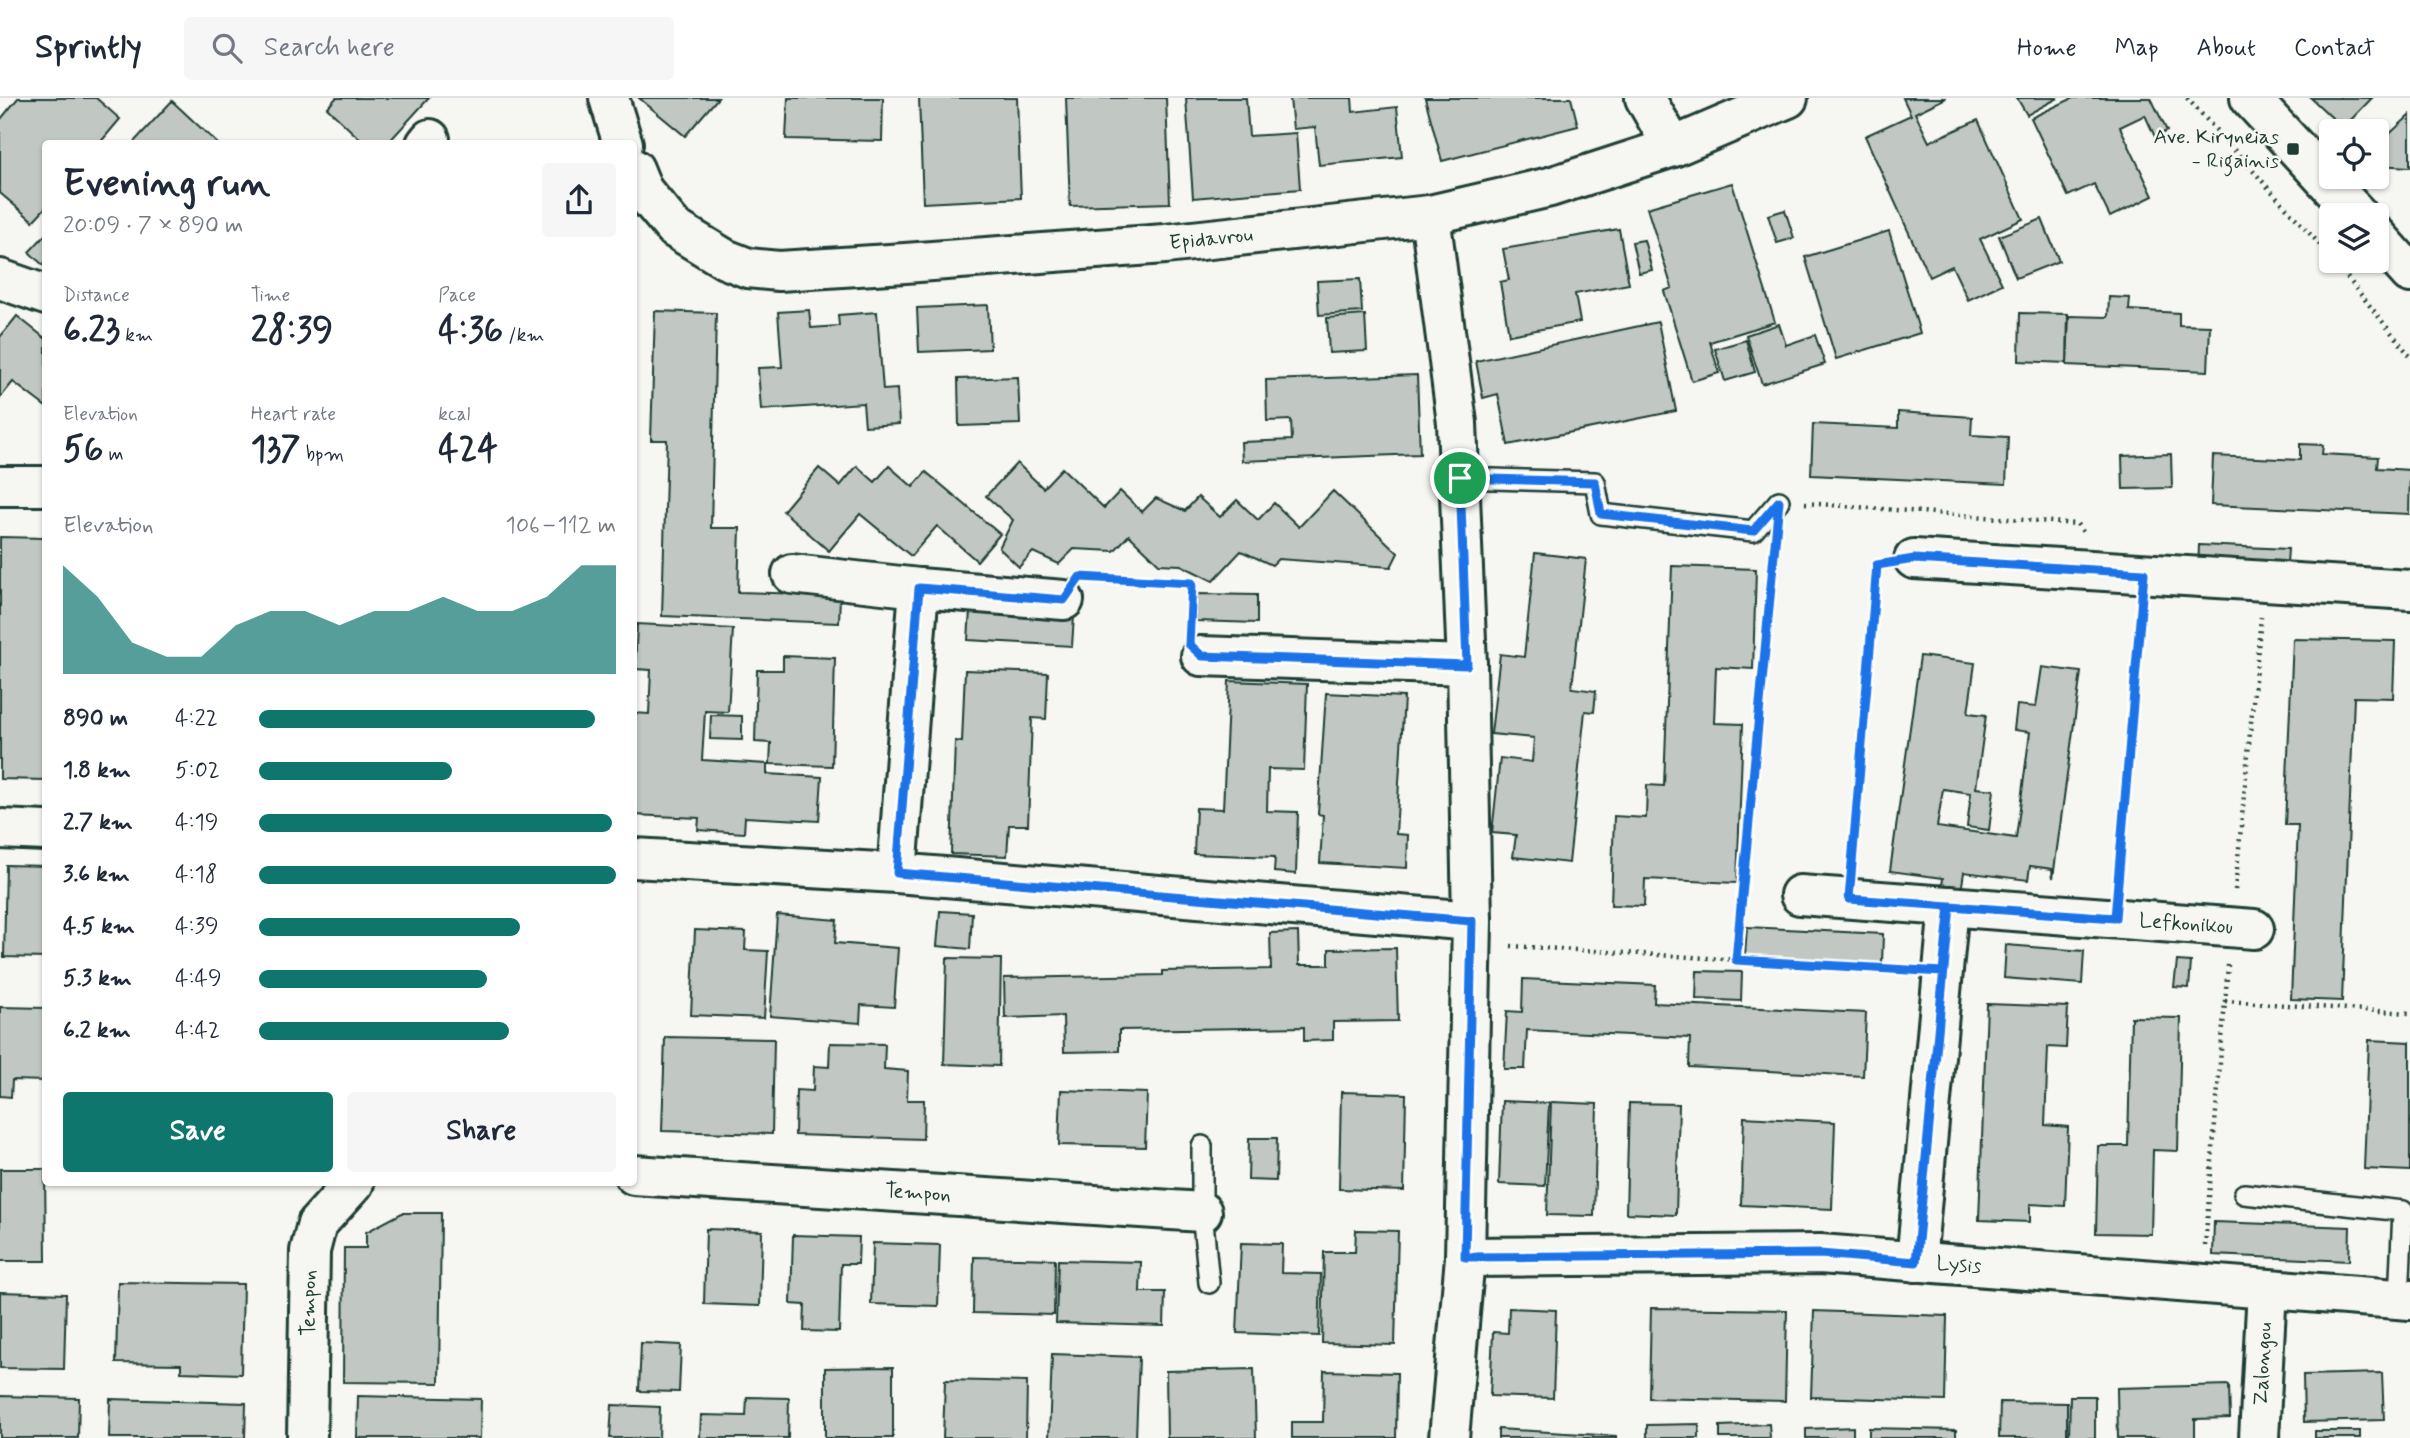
<!DOCTYPE html>
<meta charset="utf-8">
<style>
body{margin:0;font-family:Mynerve,sans-serif;background:#f6f6f7;color:#1f2937;height:100vh;display:flex;flex-direction:column;font-size:26px;white-space:nowrap}
*{box-sizing:border-box;margin:0}
p{font-size:23px;color:#747a83}
.icon{flex:none;width:38px;height:38px;fill:none;stroke:currentColor;stroke-width:2;stroke-linecap:round;stroke-linejoin:round}
.map{position:relative;flex:1;overflow:hidden}
.details{position:absolute;left:42px;top:42px;width:595px;height:1046px;display:flex;flex-direction:column;background:#fff;border-radius:7px;box-shadow:0 2px 5px #0004}
.details>*{flex:none}
.fabs{position:absolute;left:2319px;top:21px;display:grid;gap:14px}
.fabs a{display:grid;place-items:center;width:70px;height:70px;border-radius:7px;background:#fff;box-shadow:0 2px 5px #0004;font-size:35px}
.pin{position:absolute;display:grid;place-items:center;width:60px;height:60px;color:#fff;margin:-30px;border:4px solid #fff;border-radius:50%;box-shadow:0 2px 7px #0007}
.round{display:grid;place-items:center;flex:none;width:74px;height:74px;border-radius:7px;background:#f6f6f7}
.head{display:flex;align-items:center;justify-content:space-between;height:119px;padding:0 21px}
h1{font-size:38px;font-weight:700;line-height:52px}
.figures{display:grid;grid-template-columns:repeat(3,1fr);gap:10px;height:119px;padding:7px 21px}
.figures div{display:grid;align-content:center}
.figures b{font-size:35px;font-weight:700}
.figures small{font-size:19px;font-weight:400}
.figures p{font-size:19px}
.chart{height:196px;padding:14px 21px}
.chart p{display:flex;justify-content:space-between}
.chart svg{width:100%;height:126px;margin-top:7px;fill:#0f766e;opacity:.7}
.primary-button{display:flex;gap:14px;margin-top:auto;padding:14px 21px}
.primary-button a{flex:1;height:80px;border-radius:7px;background:#0f766e;color:#fff;font-size:28px;font-weight:700;line-height:80px;text-align:center}
.primary-button a+a{background:#f6f6f7;color:#1f2937}
ul{padding:0 21px;list-style:none;font-size:23px}
li{display:grid;grid-template-columns:112px 84px 1fr;align-items:center;height:52px}
li i{height:18px;border-radius:9px;background:#0f766e}
header{display:flex;align-items:center;gap:42px;box-sizing:border-box;height:98px;padding:0 35px;background:#fff;border-bottom:2px solid #e0e1e3}
header strong{font-size:33px}
nav{display:flex;gap:38px;margin-inline-start:auto;font-size:24px}
.search{width:490px;height:63px;background:#f6f6f7;display:flex;align-items:center;gap:18px;box-sizing:border-box;padding:0 24px;border-radius:7px;color:#747a83;font-size:26px}
.map>svg:first-child{display:block}
.building{fill:#c1c8c3;stroke:#1f3d34;stroke-width:2}
.lines{fill:none;stroke-linecap:round;stroke-linejoin:round}
.service-casing{stroke:#1f3d34;stroke-width:24}
.minor-casing{stroke:#1f3d34;stroke-width:44}
.secondary-casing{stroke:#1f3d34;stroke-width:44}
.path{stroke:#1f3d34;stroke-width:4.5;stroke-dasharray:2 5;stroke-linecap:butt}
.service{stroke:#f6f6f2;stroke-width:19}
.minor{stroke:#f6f6f2;stroke-width:38}
.secondary{stroke:#f6f6f2;stroke-width:38}
.route-casing{stroke:#fff;stroke-width:14}
.route{stroke:#1a73e8;stroke-width:9}
.poi-dot{fill:#1f3d34;stroke:#f6f6f2;stroke-width:2.5}
.labels{text-anchor:middle;dominant-baseline:central;stroke-width:5;stroke-linejoin:round;paint-order:stroke}
.poi-label{font-size:21px;fill:#1f3d34;stroke:#f6f6f2;text-anchor:end}
.street-label{font-size:21px;fill:#1f3d34;stroke:#f6f6f2}
</style>
<header>
<strong>Sprintly</strong>
<div class="search"><svg class="icon" aria-label="search" viewBox="0 0 24 24"><circle cx="10" cy="10" r="6"/><path d="M15 15l6 6"/></svg>Search here</div>
<nav><a>Home</a><a>Map</a><a>About</a><a>Contact</a></nav>
</header>
<div class="map">
<svg width="2410" height="1340" viewBox="0 0 2410 1340">
<rect width="100%" height="100%" fill="#f6f6f2"/>
<filter id="ink" filterUnits="userSpaceOnUse"><feTurbulence type="fractalNoise" baseFrequency=".0143" numOctaves="2"/><feDisplacementMap in="SourceGraphic" scale="14" xChannelSelector="R" yChannelSelector="G"/><feConvolveMatrix kernelMatrix="1 2 1 2 8 2 1 2 1" color-interpolation-filters="sRGB"/></filter>
<g filter="url(#ink)">
<g class="building">
<polygon points="18,0 96,0 120,21 99,46 46,46 46,109 33,123 0,95 0,22"/>
<polygon points="336,0 429,0 387,46 365,46 327,10"/>
<polygon points="639,0 718,0 685,38"/>
<polygon points="788,0 883,0 882,43 786,41"/>
<polygon points="919,0 1017,0 1021,100 923,105"/>
<polygon points="1066,0 1166,0 1170,105 1070,108"/>
<polygon points="1186,0 1246,0 1249,38 1296,35 1300,91 1193,100"/>
<polygon points="1290,0 1352,0 1353,14 1397,9 1402,59 1319,67 1315,29 1293,31"/>
<polygon points="1425,0 1571,0 1578,28 1442,63"/>
<polygon points="1903,0 1946,0 1915,15 1929,44 1978,22 2023,121 1980,141 2002,186 1968,202 1952,168 1929,179 1865,38 1911,17"/>
<polygon points="2017,0 2058,0 2027,17"/>
<polygon points="2073,0 2151,0 2167,33 2155,39 2145,17 2120,29 2153,98 2110,119 2094,86 2068,98 2031,20"/>
<polygon points="2311,0 2372,0 2343,30"/>
<polygon points="172,3 218,46 132,46"/>
<polygon points="2410,17 2410,69 2376,67 2376,36 2383,42"/>
<polygon points="1732,85 1775,224 1710,244 1719,275 1692,283 1664,193 1672,190 1647,110"/>
<polygon points="1785,112 1794,140 1777,145 1768,117"/>
<polygon points="2042,121 2059,163 2016,180 1999,138"/>
<polygon points="1619,131 1629,186 1575,196 1580,224 1509,237 1500,184 1509,182 1503,151"/>
<polygon points="1889,133 1920,235 1836,261 1805,159"/>
<polygon points="46,136 46,170 29,154"/>
<polygon points="1644,142 1652,172 1639,175 1632,144"/>
<polygon points="1360,181 1362,214 1319,217 1317,183"/>
<polygon points="2109,199 2130,200 2129,212 2179,215 2179,227 2210,228 2208,273 2067,267 2069,218 2108,219"/>
<polygon points="988,207 990,251 919,254 917,210"/>
<polygon points="809,212 811,230 839,228 838,217 877,214 883,292 897,291 899,326 865,328 863,305 761,312 758,270 782,269 778,214"/>
<polygon points="655,213 716,215 711,430 740,430 738,494 840,497 839,525 662,518 667,342 651,342"/>
<polygon points="2020,215 2068,216 2067,265 2019,263"/>
<polygon points="1365,217 1367,253 1329,255 1327,220"/>
<polygon points="17,218 46,241 46,309 13,284 0,300 0,239"/>
<polygon points="1658,224 1676,313 1508,347 1498,296 1483,300 1476,263"/>
<polygon points="1779,226 1786,247 1815,237 1825,266 1762,286 1746,237"/>
<polygon points="1746,242 1755,274 1725,283 1715,251"/>
<polygon points="1417,277 1420,356 1242,363 1241,344 1292,342 1291,322 1267,323 1266,282"/>
<polygon points="1018,279 1020,326 959,328 958,281"/>
<polygon points="1898,314 1972,319 1971,337 2008,339 2006,386 1811,377 1813,326 1898,330"/>
<polygon points="2300,346 2323,347 2322,356 2378,359 2377,370 2410,372 2409,416 2211,407 2213,358 2300,362"/>
<polygon points="2171,356 2172,390 2123,391 2122,358"/>
<polygon points="1017,365 1043,390 1062,370 1104,410 1120,393 1142,414 1156,400 1185,413 1198,399 1220,419 1237,402 1258,422 1274,405 1299,429 1333,393 1398,455 1391,469 1278,461 1272,467 1241,453 1213,483 1181,467 1159,466 1129,437 1114,453 1074,451 1059,466 1033,454 1019,469 999,450 1013,422 986,398"/>
<polygon points="857,368 875,384 889,368 913,389 926,374 1000,436 977,463 937,428 911,458 860,416 829,453 783,413 819,370 840,388"/>
<polygon points="0,439 46,440 46,682 0,681"/>
<polygon points="2199,447 2288,451 2286,479 2198,475"/>
<polygon points="1535,455 1586,461 1572,590 1596,593 1594,614 1585,613 1569,765 1513,759 1516,737 1492,735 1500,660 1532,664 1534,640 1491,636 1500,556 1524,559"/>
<polygon points="1672,468 1756,471 1753,571 1716,569 1714,625 1743,626 1737,785 1645,781 1644,808 1611,807 1614,718 1646,720 1647,687 1664,688"/>
<polygon points="1197,496 1257,497 1257,525 1196,523"/>
<polygon points="970,512 1074,518 1072,548 968,542"/>
<polygon points="637,526 733,531 728,614 705,613 702,662 767,666 767,676 822,679 819,723 745,719 744,735 698,732 699,720 634,717 634,615 649,616 651,572 635,571"/>
<polygon points="2293,541 2395,543 2393,600 2354,599 2342,903 2291,901 2298,727 2285,727"/>
<polygon points="783,558 835,560 832,668 770,666 771,645 755,644 757,572 783,572"/>
<polygon points="1920,558 1975,565 1968,615 1986,617 1976,690 1994,692 1989,732 1967,729 1971,695 1943,691 1937,729 2016,740 2030,634 2014,632 2017,607 2036,609 2042,569 2081,574 2053,780 2052,771 2030,768 2028,782 1964,774 1960,800 1941,797 1943,780 1890,773"/>
<polygon points="965,572 1048,575 1046,621 1032,620 1028,727 1009,727 1007,758 951,756 955,643 962,644"/>
<polygon points="1229,583 1307,586 1304,672 1268,671 1267,713 1298,714 1296,776 1274,774 1275,759 1194,756 1196,710 1223,711"/>
<polygon points="1326,595 1404,599 1396,736 1408,737 1407,770 1320,765 1323,717 1318,716"/>
<polygon points="711,617 742,618 742,642 710,641"/>
<polygon points="6,767 46,768 46,860 4,859"/>
<polygon points="940,813 972,815 970,851 937,848"/>
<polygon points="777,817 837,822 835,845 898,850 894,909 861,907 860,925 770,918"/>
<polygon points="1747,829 1883,836 1882,866 1745,858"/>
<polygon points="695,832 746,834 745,852 768,853 764,920 691,917"/>
<polygon points="1298,834 1299,867 1329,867 1329,851 1396,850 1398,923 1333,924 1333,942 1304,943 1304,929 1119,932 1119,953 1064,954 1063,918 1005,920 1004,880 1163,877 1163,873 1271,871 1270,835"/>
<polygon points="2006,847 2084,853 2082,886 2004,880"/>
<polygon points="947,860 1001,861 999,968 944,966"/>
<polygon points="2177,863 2191,864 2189,890 2174,889"/>
<polygon points="1697,873 1742,874 1741,903 1696,901"/>
<polygon points="1523,881 1655,887 1654,905 1866,915 1863,978 1689,969 1690,940 1527,932 1525,971 1504,971 1507,913 1522,914"/>
<polygon points="1987,906 2068,909 2066,950 2048,949 2045,1027 2068,1029 2065,1108 2030,1106 2030,1124 1979,1122"/>
<polygon points="0,909 46,910 46,983 12,982 11,999 0,998"/>
<polygon points="2131,919 2181,920 2178,1053 2153,1052 2151,1136 2096,1135 2098,1048 2128,1048"/>
<polygon points="665,939 774,941 772,1036 662,1033"/>
<polygon points="2369,942 2410,944 2410,1073 2364,1071"/>
<polygon points="830,945 885,946 884,971 908,973 907,1002 924,1002 923,1041 795,1037 796,992 813,993 814,968 829,969"/>
<polygon points="1061,992 1147,995 1145,1049 1059,1047"/>
<polygon points="1341,994 1406,996 1404,1093 1339,1091"/>
<polygon points="1502,1003 1549,1005 1545,1088 1499,1086"/>
<polygon points="1551,1004 1597,1006 1594,1118 1547,1117"/>
<polygon points="1629,1005 1679,1006 1676,1117 1626,1115"/>
<polygon points="1744,1019 1835,1024 1832,1111 1741,1107"/>
<polygon points="1249,1040 1277,1040 1276,1083 1248,1082"/>
<polygon points="0,1071 45,1071 46,1163 0,1163"/>
<polygon points="402,1115 441,1115 439,1285 343,1284 344,1150 366,1150 366,1134"/>
<polygon points="2214,1124 2350,1129 2349,1163 2213,1157"/>
<polygon points="706,1131 762,1133 760,1208 704,1206"/>
<polygon points="1356,1132 1398,1133 1395,1247 1322,1245 1324,1154 1355,1154"/>
<polygon points="793,1137 859,1139 858,1166 841,1166 839,1234 804,1233 805,1207 791,1206"/>
<polygon points="873,1145 940,1147 938,1208 871,1206"/>
<polygon points="1241,1145 1282,1146 1281,1175 1321,1176 1319,1238 1237,1235"/>
<polygon points="974,1159 1055,1161 1054,1217 973,1215"/>
<polygon points="1058,1162 1141,1164 1140,1194 1165,1194 1164,1228 1056,1225"/>
<polygon points="118,1184 243,1186 241,1276 181,1274 181,1266 116,1265"/>
<polygon points="0,1194 66,1196 64,1271 0,1270"/>
<polygon points="1509,1210 1556,1212 1553,1300 1490,1298 1493,1234 1508,1235"/>
<polygon points="1651,1210 1787,1212 1785,1303 1649,1300"/>
<polygon points="1814,1213 1947,1218 1945,1303 1811,1299"/>
<polygon points="641,1245 681,1247 679,1294 639,1293"/>
<polygon points="1052,1256 1139,1259 1136,1340 1049,1340"/>
<polygon points="893,1269 893,1340 825,1340 825,1270"/>
<polygon points="1254,1271 1256,1340 1167,1340 1166,1273"/>
<polygon points="1324,1273 1397,1275 1396,1340 1292,1340 1292,1324 1323,1324"/>
<polygon points="2382,1275 2384,1322 2304,1324 2303,1277"/>
<polygon points="945,1282 1027,1284 1026,1340 943,1340"/>
<polygon points="2229,1287 2230,1320 2195,1321 2195,1340 2118,1340 2117,1290"/>
<polygon points="0,1298 79,1300 78,1340 0,1340"/>
<polygon points="358,1298 481,1301 480,1340 357,1340"/>
<polygon points="2070,1298 2095,1298 2095,1340 2069,1340"/>
<polygon points="747,1299 789,1300 788,1340 700,1340 701,1317 746,1318"/>
<polygon points="110,1301 246,1305 245,1340 109,1340"/>
<polygon points="2000,1304 2067,1305 2067,1340 1999,1340"/>
<polygon points="612,1307 660,1309 659,1340 610,1340"/>
<polygon points="1699,1326 1699,1340 1647,1340 1647,1327"/>
<polygon points="1769,1326 1770,1340 1720,1340 1720,1328"/>
<polygon points="1853,1329 1853,1340 1806,1340 1806,1331"/>
<polygon points="1869,1330 1956,1332 1956,1340 1869,1340"/>
<polygon points="1498,1331 1616,1338 1616,1340 1498,1340"/>
<rect x="2315" y="1333" width="45" height="7"/>
</g>
<g class="lines">
<defs>
<g id="service">
<polyline points="1460,380 1595,384 1601,416 1753,433 1779,403"/>
<polyline points="1202,1048 1202,1114 1209,1185"/>
<polyline points="2244,1096 2403,1113 2399,1201"/>
</g>
<g id="minor">
<polyline points="609,0 623,46"/>
<polyline points="1645,0 1673,49"/>
<polyline points="426,46 430,41"/>
<polyline points="634,71 643,93 674,130 725,161 748,170 779,173 905,165 1165,146 1430,117 1550,89 1673,49 1788,0"/>
<polyline points="1430,117 1457,325 1467,567 1472,823 1465,1159 1449,1340"/>
<polyline points="0,181 46,197"/>
<polyline points="0,388 46,388"/>
<polyline points="1914,461 2410,492"/>
<polyline points="792,476 919,490 1064,502"/>
<polyline points="1201,558 1467,567"/>
<polyline points="0,731 46,733"/>
<polyline points="634,760 897,775 1472,823"/>
<polyline points="897,775 919,490"/>
<polyline points="1800,797 2254,831"/>
<polyline points="634,1077 1202,1114"/>
<polyline points="1465,1159 1820,1156 2410,1202"/>
<polyline points="1916,1164 1949,808"/>
<polyline points="307,1340 310,1153 317,1126 354,1085"/>
<polyline points="2259,1340 2267,1191"/>
</g>
<g id="secondary">
<polyline points="2250,0 2358,117"/>
<polyline points="2376,137 2410,175"/>
</g>
</defs>
<use href="#service" class="service-casing"/>
<use href="#minor" class="minor-casing"/>
<use href="#secondary" class="secondary-casing"/>
<g class="path">
<polyline points="2187,0 2331,159"/>
<polyline points="2334,163 2410,258"/>
<polyline points="1805,405 2077,426 2083,434"/>
<polyline points="1096,480 1192,485 1190,524"/>
<polyline points="1853,761 1877,474"/>
<polyline points="2118,785 2140,514"/>
<polyline points="2235,792 2261,519"/>
<polyline points="1511,848 1904,872"/>
<polyline points="1736,862 1775,452"/>
<polyline points="2225,903 2410,915"/>
<polyline points="2205,1148 2228,867"/>
</g>
<use href="#service" class="service"/>
<use href="#minor" class="minor"/>
<use href="#secondary" class="secondary"/>
</g>
</g>
<g class="lines" filter="url(#ink)">
<defs>
<polyline id="route" points="1460,380 1467,567 1202,558 1189,546 1192,485 1080,479 1064,502 919,490 897,775 1472,823 1465,1159 1820,1156 1916,1164 1950,808 2115,820 2144,475 1914,461 1877,467 1849,801 1950,808 1943,874 1736,862 1779,403 1753,433 1601,416 1595,384 1460,380"/>
</defs>
<use href="#route" class="route-casing"/>
<use href="#route" class="route"/>
</g>
<rect class="poi-dot" x="2286" y="44" width="14" height="14" rx="3.5"/>
<g class="labels">
<g class="poi-label">
<text x="2279" y="39">Ave. Kiryneias<tspan x="2279" dy="24">- Rigainis</tspan></text>
</g>
<g class="street-label">
<text transform="translate(1211 141) rotate(-6)">Epidavrou</text>
<text transform="translate(2186 826) rotate(4)">Lefkonikou</text>
<text transform="translate(918 1095) rotate(4)">Tempon</text>
<text transform="translate(1959 1167) rotate(4)">Lysis</text>
<text transform="translate(309 1205) rotate(-89)">Tempon</text>
<text transform="translate(2263 1266) rotate(-87)">Zalongou</text>
</g>
</g>
</svg>
<div class="fabs">
<a><svg class="icon" aria-label="locate" viewBox="0 0 24 24"><circle cx="12" cy="12" r="6"/><path d="M12 2v4M12 18v4M2 12h4M18 12h4"/></svg></a>
<a><svg class="icon" aria-label="layers" viewBox="0 0 24 24"><path d="M12 4l9 5-9 5-9-5zM3 14l9 5 9-5"/></svg></a>
</div>
<div class="pin" style="left:1460px;top:380px;background:#1e9e55"><svg class="icon" aria-label="arrive" viewBox="0 0 24 24"><path d="M6 21V4h12l-3 4 3 4H6"/></svg></div>
<section class="details">
<div class="head"><div><h1>Evening run</h1><p>20:09 · 7 × 890 m</p></div><a class="round"><svg class="icon" aria-label="share" viewBox="0 0 24 24"><path d="M12 15V3M7 8l5-5 5 5M5 13v7h14v-7"/></svg></a></div>
<div class="figures">
<div><p>Distance</p><b>6.23<small> km</small></b></div>
<div><p>Time</p><b>28:39</b></div>
<div><p>Pace</p><b>4:36<small> /km</small></b></div>
</div>
<div class="figures">
<div><p>Elevation</p><b>56<small> m</small></b></div>
<div><p>Heart rate</p><b>137<small> bpm</small></b></div>
<div><p>kcal</p><b>424</b></div>
</div>
<div class="chart"><p><span>Elevation</span>106–112 m</p>
<svg viewBox="0 0 160 44" preserveAspectRatio="none"><path d="M0 44V6L10 17L20 33L30 38L40 38L50 27L60 22L70 22L80 27L90 22L100 22L110 17L120 22L130 22L140 17L150 6L160 6V44z"/></svg>
</div>
<ul>
<li><b>890 m</b>4:22<i style="width:94%"></i></li>
<li><b>1.8 km</b>5:02<i style="width:54%"></i></li>
<li><b>2.7 km</b>4:19<i style="width:99%"></i></li>
<li><b>3.6 km</b>4:18<i style="width:100%"></i></li>
<li><b>4.5 km</b>4:39<i style="width:73%"></i></li>
<li><b>5.3 km</b>4:49<i style="width:64%"></i></li>
<li><b>6.2 km</b>4:42<i style="width:70%"></i></li>
</ul>
<div class="primary-button"><a>Save</a><a>Share</a></div>
</section>
</div>
